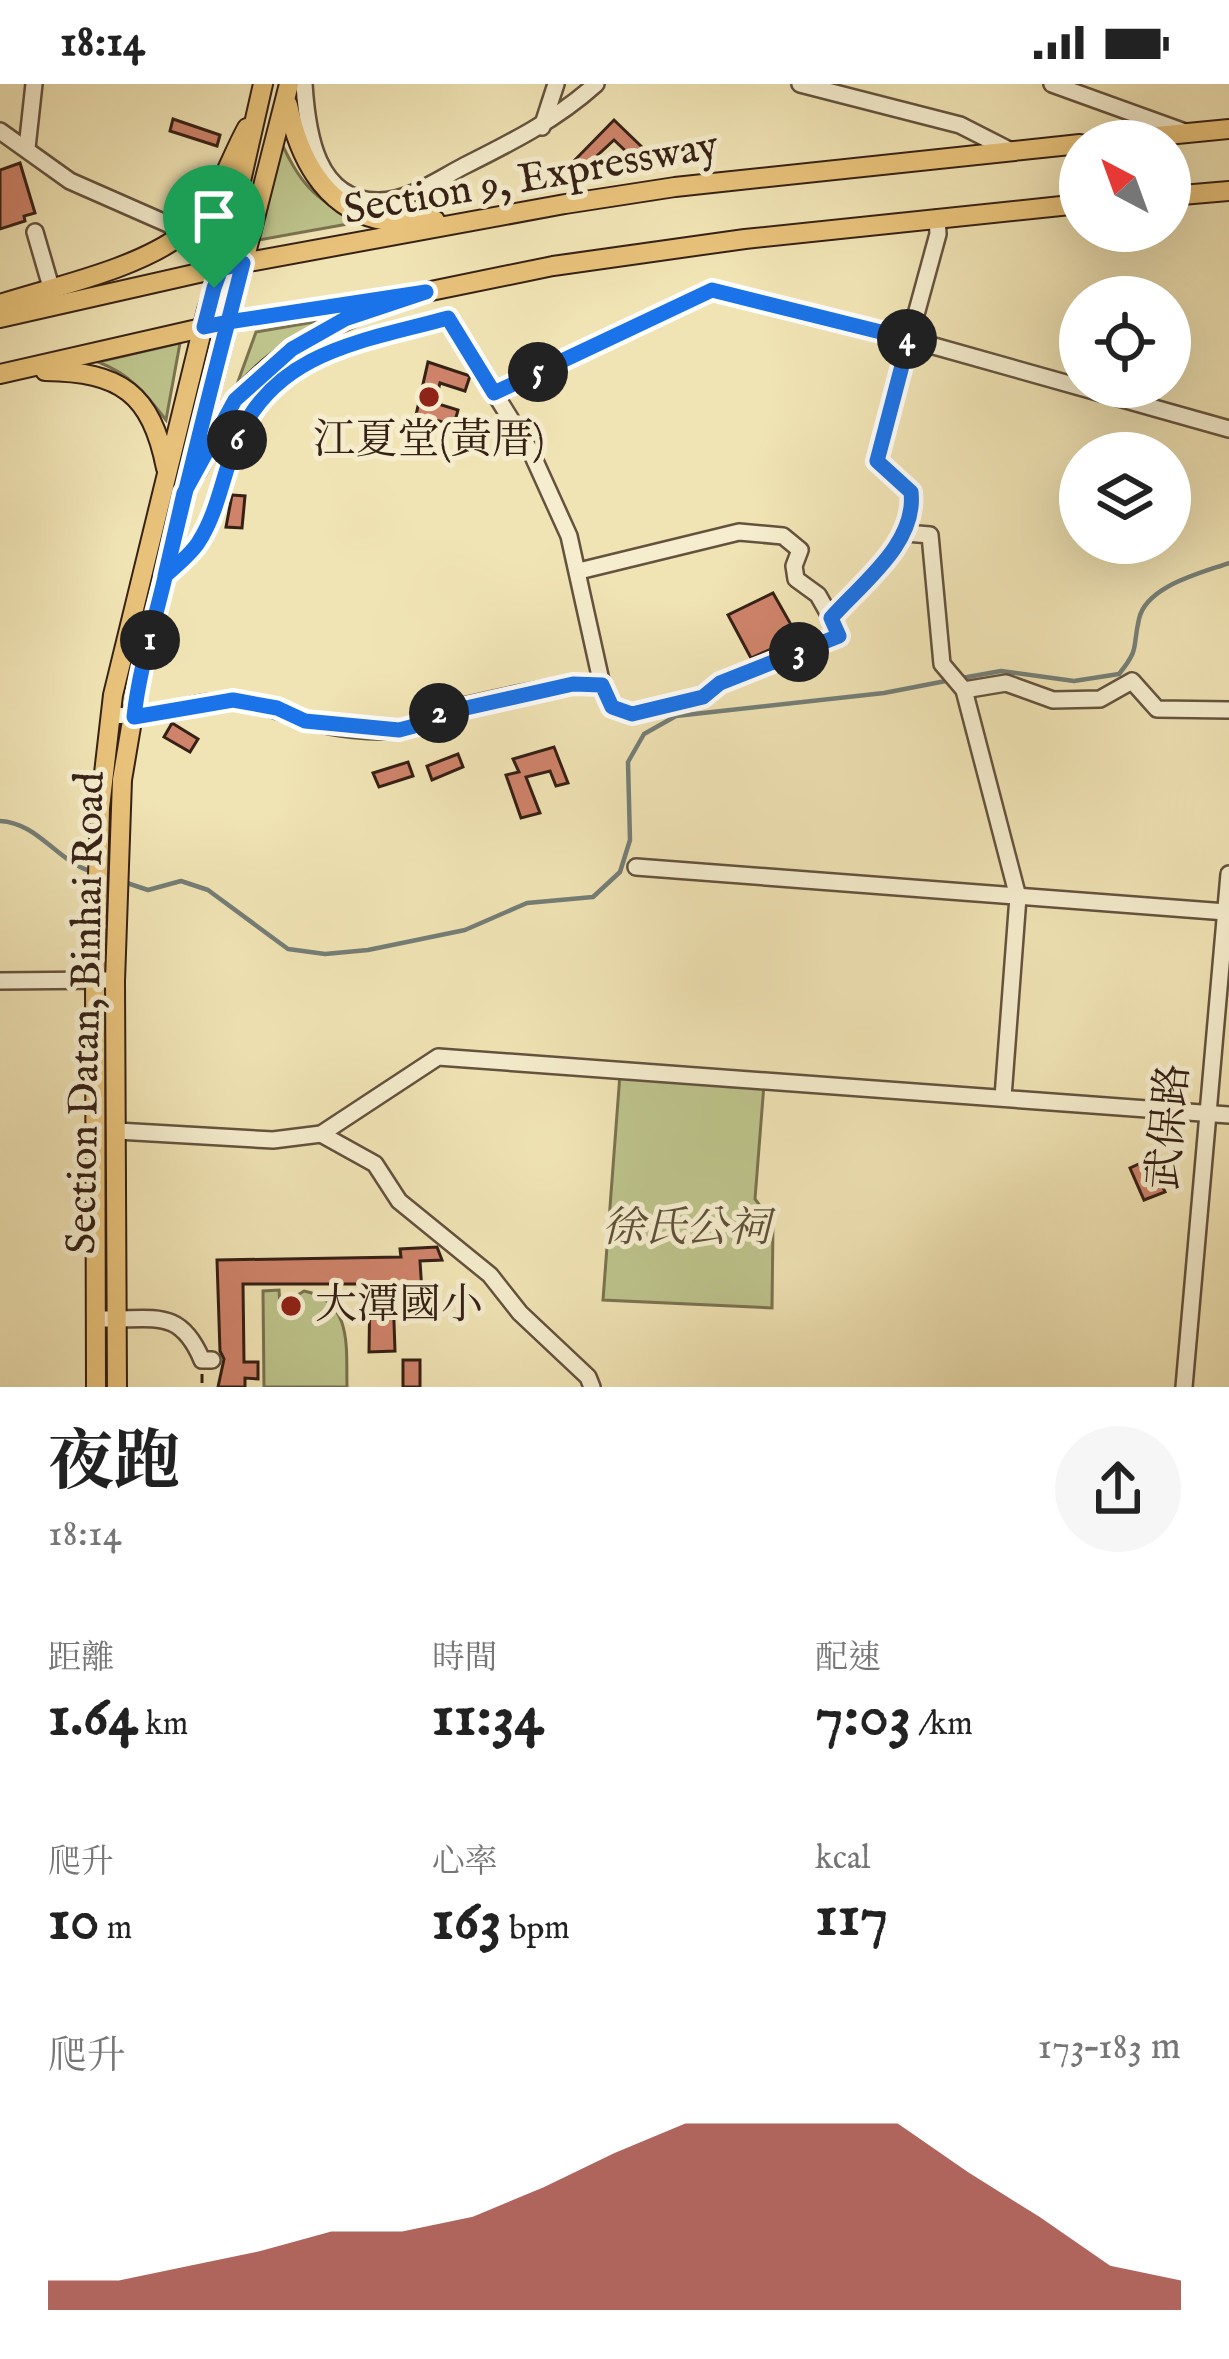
<!DOCTYPE html>
<html lang="zh-TW">
<meta charset="utf-8">
<style>
body{margin:0;font-family:"IM FELL English","Noto Serif TC",serif;background:#f6f6f6;color:#222;height:100vh;display:flex;flex-direction:column;font-size:45px;white-space:nowrap}
*{box-sizing:border-box;margin:0}
p{font-size:39px;color:#767676}
.icon{flex:none;width:66px;height:66px;fill:none;stroke:currentColor;stroke-width:2;stroke-linecap:round;stroke-linejoin:round}
.map{position:relative;height:1303px;overflow:hidden}
.panel{display:flex;flex-direction:column;background:#fff;flex:1}
.panel>*{flex:none}
.needle{width:78px;rotate:319deg}
.fabs{position:absolute;left:1059px;top:36px;display:grid;gap:24px}
.fabs a{display:grid;place-items:center;width:132px;height:132px;border-radius:50%;background:#fff;box-shadow:0 12px 48px #0002;font-size:60px}
.pin{position:absolute;display:grid;place-items:center;width:102px;height:102px;color:#fff;margin:-123px -51px;border-radius:50% 50% 50% 0;rotate:-45deg;box-shadow:0 0 12px #0007}
.pin .icon{rotate:45deg}
.km{position:absolute;width:60px;height:60px;margin:-30px;border-radius:50%;background:#222;color:#fff;font-size:33px;line-height:60px;text-align:center}
.round{display:grid;place-items:center;flex:none;width:126px;height:126px;border-radius:63px;background:#f6f6f6}
.overview{display:flex;align-items:center;justify-content:space-between;height:204px;padding:0 48px}
h1{font-size:66px;font-weight:700;line-height:90px}
.figures{display:grid;grid-template-columns:repeat(3,1fr);gap:18px;height:204px;padding:12px 48px}
.figures div{display:grid;align-content:center}
.figures b{font-size:60px;font-weight:700}
.figures small{font-size:33px;font-weight:400}
.figures p{font-size:33px}
.chart{height:336px;padding:24px 48px}
.chart p{display:flex;justify-content:space-between}
.chart svg{width:100%;height:216px;margin-top:12px;fill:#8f2418;opacity:.7}
.status{display:flex;justify-content:space-between;align-items:center;height:84px;padding:0 60px;background:#fff;direction:ltr}
.status svg{height:33px;fill:currentColor}
.map>svg:first-child{display:block}
.green{fill:#bdc38b;stroke:#7a7250;stroke-width:3}
.lines{fill:none;stroke-linecap:round;stroke-linejoin:round}
.stream{stroke:#747e77;stroke-width:4.5}
.building{fill:#ce836a;stroke:#362116;stroke-width:3}
.minor-casing{stroke:#64523e;stroke-width:20}
.major-casing{stroke:#362116;stroke-width:22}
.path{stroke:#362116;stroke-width:3;stroke-dasharray:9 6;stroke-linecap:butt}
.minor{stroke:#f5edce;stroke-width:15}
.major{stroke:#e8c27a;stroke-width:18}
.route-casing{stroke:#fff;stroke-width:24}
.route{stroke:#1a73e8;stroke-width:15}
.poi-dot{fill:#8f2418;stroke:#f5edce;stroke-width:4.5}
.labels{text-anchor:middle;dominant-baseline:central;stroke-width:10;stroke-linejoin:round;paint-order:stroke}
.street-label{font-size:42px;fill:#362116;stroke:#f5edce}
.poi-label{font-size:42px;fill:#362116;stroke:#f5edce}
.park-label{font-size:42px;font-style:italic;fill:#5e5239;stroke:#f5edce}
</style>
<div class="status"><b>18:14</b><svg viewBox="0 0 49 12"><path d="M0 12V9h3v3zM5 12V6h3v6zM10 12V3h3v9zM15 12V0h3v12zM26 1h20v11H26zM47 4h2v5h-2z"/></svg></div>
<div class="map">
<svg width="1229" height="1303" viewBox="0 0 1229 1303">
<rect width="100%" height="100%" fill="#f0e3b4"/>
<filter id="stains"><feTurbulence type="fractalNoise" baseFrequency=".00167" numOctaves="4"/><feColorMatrix values="0 0 0 0 .2 0 0 0 0 .09 0 0 0 0 .02 0 0 0 .5 -.17"/></filter>
<radialGradient id="worn" r=".72"><stop offset=".6" stop-color="#630" stop-opacity="0"/><stop offset="1" stop-color="#630" stop-opacity=".3"/></radialGradient>
<g class="green">
<path d="M278,52c23,49 33,60 81,86l-100,18z"/>
<polygon points="320,237 236,303 256,248"/>
<path d="M180,259l-14,77c-20,-26 -36,-46 -68,-58z"/>
<polygon points="620,990 764,1000 755,1115 773,1139 772,1224 603,1216"/>
<path d="M279,1206l1,16 24,-15c49,10 42,57 43,96h-83l-1,-96z"/>
</g>
<g class="lines">
<g class="stream">
<path d="M962,594l39,-7 73,10 45,-7c21,-26 13,-25 20,-55 7,-33 62,-46 90,-56"/>
<path d="M0,737c38,2 56,39 90,50"/>
<polyline points="124,798 148,806 181,797 208,806 288,865 325,870 368,866 465,846 527,819 593,813 620,788 630,756 628,678 644,650 676,632 884,609 951,596"/>
</g>
</g>
<g class="building">
<polygon points="173,35 220,51 217,62 170,47"/>
<polygon points="614,36 644,65 634,75 614,56 575,92 566,85"/>
<polygon points="20,79 35,129 24,132 25,137 0,145 0,86"/>
<polygon points="428,278 470,292 465,307 440,299 435,319 458,326 454,341 416,331"/>
<polygon points="232,411 245,412 242,444 226,443"/>
<polygon points="773,509 798,553 751,574 728,531"/>
<polygon points="172,639 198,655 190,668 164,653"/>
<polygon points="554,663 568,699 556,702 550,687 526,693 540,729 521,734 506,691 519,688 513,675"/>
<polygon points="458,670 463,683 432,696 427,682"/>
<polygon points="408,678 413,692 379,703 373,689"/>
<polygon points="1150,1075 1165,1108 1144,1116 1130,1084"/>
<polygon points="437,1163 442,1176 420,1177 422,1208 393,1209 395,1267 369,1268 370,1200 243,1200 244,1278 258,1278 258,1295 245,1294 245,1303 218,1303 224,1275 220,1267 217,1176 401,1173 400,1165"/>
<rect x="403" y="1276" width="17" height="27"/>
</g>
<g class="lines">
<defs>
<g id="minor">
<path d="M304,0c3,48 12,118 75,117 29,0 60,-22 85,-35 48,-24 92,-46 132,-82"/>
<polyline points="800,0 960,41 1011,67"/>
<polyline points="1052,0 1185,48"/>
<polyline points="542,43 556,0"/>
<polyline points="0,47 70,97 186,148 221,185"/>
<polyline points="27,64 34,0"/>
<polyline points="35,148 51,203"/>
<polyline points="494,309 712,206 909,255 1229,345"/>
<polyline points="906,449 930,451 942,580 964,606 1018,813 1003,1013"/>
<polyline points="579,487 739,448 783,452 800,466 794,482 796,495 818,511 831,534"/>
<path d="M165,492c11,-11 25,-21 33,-33 21,-32 25,-71 40,-105 39,-88 127,-97 210,-120l83,134 38,84 33,149 10,22 20,7 71,-17 17,-14 119,-47 -8,-18c31,-35 86,-75 80,-126l-35,-31 62,-227 -1,-16"/>
<polyline points="964,606 1006,599 1053,616 1100,615 1132,597 1157,625 1229,626"/>
<path d="M111,631c44,4 90,-17 127,-14 26,2 46,14 70,20 26,7 64,12 91,9 20,-2 32,-18 50,-21 50,-10 102,-26 153,-24"/>
<polyline points="636,783 1226,828"/>
<polyline points="0,897 106,896"/>
<polyline points="117,1047 273,1056 321,1050 438,973 1229,1031"/>
<polyline points="321,1050 375,1080 399,1117 490,1191 520,1229 588,1293 592,1303"/>
<path d="M105,1235c50,1 75,-11 97,41h10"/>
<polyline points="1184,1303 1229,790"/>
</g>
<g id="major">
<path d="M288,21c10,49 34,101 89,114 18,4 40,1 58,1"/>
<polyline points="1106,57 1229,45"/>
<polyline points="1170,112 1229,107"/>
<path d="M0,220c56,-18 138,-35 184,-71 32,-26 44,-71 63,-105"/>
<polyline points="0,234 243,179 565,120 675,103 1080,60"/>
<path d="M45,287c76,1 106,22 121,97"/>
<polyline points="0,290 228,238 426,208 553,182 745,155 1080,120"/>
<path d="M196,389c14,-23 23,-54 41,-74 36,-43 88,-73 140,-91"/>
<polyline points="96,1303 95,895 100,724 113,611 207,226 221,185 263,0"/>
<polyline points="117,1303 115,897 122,696 136,613 185,409 289,0"/>
</g>
</defs>
<use href="#minor" class="minor-casing"/>
<use href="#major" class="major-casing"/>
<polyline class="path" points="202,1290 202,1303"/>
<use href="#minor" class="minor"/>
<use href="#major" class="major"/>
</g>
<g class="lines">
<defs>
<path id="route" d="M214,204l-10,39 24,-5c-22,83 -42,167 -62,251 -11,48 -27,96 -32,144l99,-17 44,8 28,13 94,9 23,-6 23,-15 21,-1 107,-24 29,1 10,22 20,7 71,-17 17,-14 119,-47 -8,-18c31,-35 86,-75 80,-126l-34,-31 32,-122 -197,-49 -218,103 -46,-75c-83,23 -171,32 -210,120 -15,34 -19,73 -40,105 -8,12 -22,23 -33,33l19,-83 51,-93 57,-51 53,-30 81,-27 -198,30 15,-59 -22,6 -7,19"/>
</defs>
<use href="#route" class="route-casing"/>
<use href="#route" class="route"/>
</g>
<g class="poi-dot">
<circle cx="429" cy="313" r="12"/>
<circle cx="291" cy="1222" r="12"/>
</g>
<g class="labels">
<g class="street-label">
<text transform="translate(531 95) rotate(-10)">Section 9, Expressway</text>
<text transform="translate(87 929) rotate(-89)">Section Datan, Binhai Road</text>
<text transform="translate(1170 1043) rotate(-85)">武保路</text>
</g>
<g class="poi-label">
<text x="429" y="357">江夏堂(黃厝)</text>
<text x="315" y="1222" text-anchor="start">大潭國小</text>
</g>
<g class="park-label">
<text x="686" y="1145">徐氏公祠</text>
</g>
</g>
<rect width="100%" height="100%" filter="url(#stains)"/>
<rect width="100%" height="100%" fill="url(#worn)"/>
</svg>
<div class="fabs">
<a><svg class="needle" viewBox="-14 -14 28 28"><path d="M0-13l5 13h-10z" fill="#e53935"/><path d="M0 13l5-13h-10z" fill="#767676"/></svg></a>
<a><svg class="icon" aria-label="locate" viewBox="0 0 24 24"><circle cx="12" cy="12" r="6"/><path d="M12 2v4M12 18v4M2 12h4M18 12h4"/></svg></a>
<a><svg class="icon" aria-label="layers" viewBox="0 0 24 24"><path d="M12 4l9 5-9 5-9-5zM3 14l9 5 9-5"/></svg></a>
</div>
<div class="pin" style="left:214px;top:204px;background:#1e9e55"><svg class="icon" aria-label="arrive" viewBox="0 0 24 24"><path d="M6 21V4h12l-3 4 3 4H6"/></svg></div>
<b class="km" style="left:150px;top:556px">1</b>
<b class="km" style="left:439px;top:629px">2</b>
<b class="km" style="left:799px;top:568px">3</b>
<b class="km" style="left:907px;top:255px">4</b>
<b class="km" style="left:538px;top:288px">5</b>
<b class="km" style="left:237px;top:356px">6</b>
</div>
<section class="panel">
<div class="overview"><div><h1>夜跑</h1><p>18:14</p></div><a class="round"><svg class="icon" aria-label="share" viewBox="0 0 24 24"><path d="M12 15V3M7 8l5-5 5 5M5 13v7h14v-7"/></svg></a></div>
<div class="figures">
<div><p>距離</p><b>1.64<small> km</small></b></div>
<div><p>時間</p><b>11:34</b></div>
<div><p>配速</p><b>7:03<small> /km</small></b></div>
</div>
<div class="figures">
<div><p>爬升</p><b>10<small> m</small></b></div>
<div><p>心率</p><b>163<small> bpm</small></b></div>
<div><p>kcal</p><b>117</b></div>
</div>
<div class="chart"><p><span>爬升</span>173–183 m</p>
<svg viewBox="0 0 160 44" preserveAspectRatio="none"><path d="M0 44V38L10 38L20 35L30 32L40 28L50 28L60 25L70 19L80 12L90 6L100 6L110 6L120 6L130 16L140 25L150 35L160 38V44z"/></svg>
</div>
</section>
